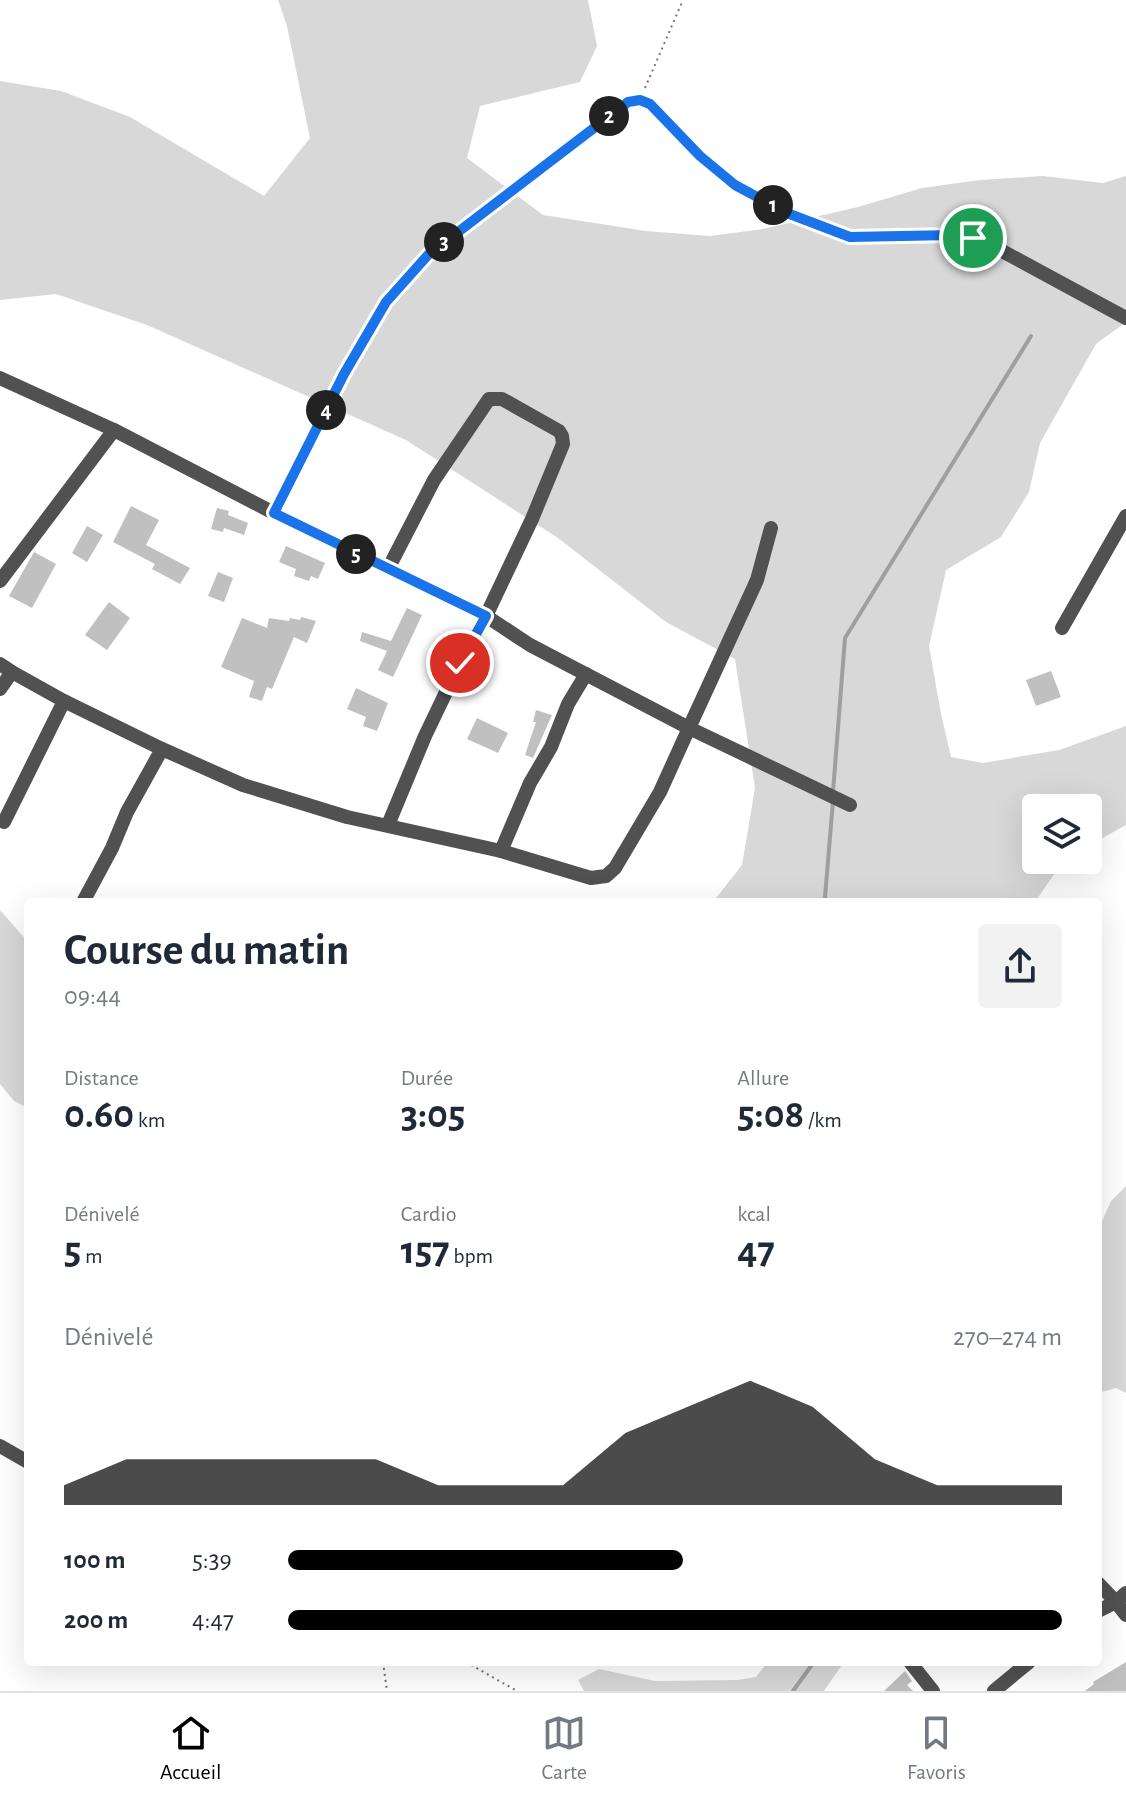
<!DOCTYPE html>
<html lang="fr">
<meta charset="utf-8">
<style>
body{margin:0;font-family:"Alegreya Sans",sans-serif;background:#f2f2f3;color:#1f2937;height:100vh;display:flex;flex-direction:column;font-size:30px;white-space:nowrap}
*{box-sizing:border-box;margin:0}
p{font-size:26px;color:#747a83}
.icon{flex:none;width:44px;height:44px;fill:none;stroke:currentColor;stroke-width:2;stroke-linecap:round;stroke-linejoin:round}
.map{position:relative;flex:1;overflow:hidden}
.details{position:absolute;left:24px;top:898px;width:1078px;height:768px;display:flex;flex-direction:column;background:#fff;border-radius:8px;box-shadow:0 8px 32px #0002}
.details>*{flex:none}
.controls{position:absolute;left:1022px;top:794px;display:grid;gap:16px}
.controls a{display:grid;place-items:center;width:80px;height:80px;border-radius:8px;background:#fff;box-shadow:0 8px 32px #0002;font-size:40px}
.pin{position:absolute;display:grid;place-items:center;width:68px;height:68px;color:#fff;margin:-34px;border:4px solid #fff;border-radius:50%;box-shadow:0 2px 8px #0007}
.km{position:absolute;width:40px;height:40px;margin:-20px;border-radius:50%;background:#222;color:#fff;font-size:22px;line-height:40px;text-align:center}
.round{display:grid;place-items:center;flex:none;width:84px;height:84px;border-radius:8px;background:#f2f2f3}
.summary{display:flex;align-items:center;justify-content:space-between;height:136px;padding:0 40px}
h1{font-size:44px;font-weight:700;line-height:60px}
.stats{display:grid;grid-template-columns:repeat(3,1fr);gap:12px;height:136px;padding:8px 40px}
.stats div{display:grid;align-content:center}
.stats b{font-size:40px;font-weight:700}
.stats small{font-size:22px;font-weight:400}
.stats p{font-size:22px}
.chart{height:224px;padding:16px 40px}
.chart p{display:flex;justify-content:space-between}
.chart svg{width:100%;height:144px;margin-top:8px;fill:#000;opacity:.7}
ul{padding:0 40px;list-style:none;font-size:26px}
li{display:grid;grid-template-columns:128px 96px 1fr;align-items:center;height:60px}
li i{height:20px;border-radius:10px;background:#000}
.tabs{display:flex;justify-content:space-around;align-items:center;height:112px;border-top:2px solid #e0e1e3;background:#fff;font-size:22px;color:#747a83}
.tabs a{display:grid;justify-items:center;gap:4px}
.tabs .current{color:#000}
.map>svg:first-child{display:block}
.green{fill:#d8d8d8}
.lines{fill:none;stroke-linecap:round;stroke-linejoin:round}
.stream{stroke:#9f9f9f;stroke-width:4}
.building{fill:#c0c0c0}
.path{stroke:#737373;stroke-width:2;stroke-dasharray:2 4;stroke-linecap:butt}
.street{stroke:#515151;stroke-width:14}
.route-casing{stroke:#fff;stroke-width:16}
.route{stroke:#1a73e8;stroke-width:10}
</style>
<div class="map">
<svg width="1126" height="1691" viewBox="0 0 1126 1691">
<rect width="100%" height="100%" fill="#fff"/>
<g class="green">
<polygon points="278,0 588,0 597,46 580,82 480,106 467,158 543,215 646,231 710,236 763,229 858,207 922,188 980,180 1043,176 1103,183 1126,176 1126,322 1096,344 1040,443 1029,492 1001,537 946,570 929,646 941,714 951,757 983,763 1059,750 1126,726 1126,825 1088,846 1088,808 1036,808 1036,860 1064,860 1035,902 713,902 742,865 755,788 735,659 666,622 558,538 406,440 147,325 56,294 0,300 0,81 61,91 130,117 264,196 310,138 287,26"/>
<polygon points="0,910 28,942 28,1108 14,1101 0,1084"/>
<polygon points="1126,1186 1126,1393 1116,1388 1098,1393 1098,1230 1111,1201"/>
<polygon points="768,1662 844,1662 824,1691 584,1691 578,1680 599,1669 655,1681 737,1680 756,1677"/>
</g>
<g class="lines">
<g class="stream">
<polyline points="833,792 845,638 1031,336"/>
<polyline points="827,902 825,897 833,801"/>
<polyline points="793,1691 814,1662"/>
</g>
</g>
<g class="building">
<polygon points="131,506 159,520 146,545 190,568 180,584 152,569 155,564 113,542"/>
<polygon points="217,508 229,511 228,515 248,523 244,535 224,528 223,532 211,529"/>
<polygon points="87,526 103,535 87,562 72,553"/>
<polygon points="286,546 325,563 318,579 311,576 309,581 294,576 296,569 279,562"/>
<polygon points="34,552 56,564 32,608 9,596"/>
<polygon points="218,572 233,578 224,602 208,596"/>
<polygon points="109,602 130,618 107,650 85,635"/>
<polygon points="407,608 422,615 393,677 378,670 387,651 360,641 362,632 391,641"/>
<polygon points="301,617 316,621 307,643 294,637 272,689 267,687 262,701 249,697 254,681 221,667 242,618 267,628 269,618 289,621 290,618 300,620"/>
<polygon points="1051,671 1061,697 1036,706 1026,680"/>
<polygon points="356,688 388,703 377,731 363,726 366,717 347,709"/>
<polygon points="536,710 552,715 533,758 525,755 536,722 533,722"/>
<polygon points="477,718 508,733 498,753 467,739"/>
<polygon points="1126,1662 1126,1691 1085,1691 1094,1684 1093,1682"/>
<polygon points="905,1671 912,1681 907,1685 913,1691 884,1691"/>
</g>
<g class="lines">
<g class="path">
<polyline points="645,88 683,0"/>
<polyline points="383,1662 387,1691"/>
<polyline points="466,1662 517,1691"/>
</g>
<g class="street">
<polyline points="0,378 114,430 274,513 486,616 530,645 689,728 660,792 615,868 606,876 591,878 501,851 347,817 243,785 162,749"/>
<polyline points="274,513 344,374 386,302 428,255 628,102 640,100 650,104 700,156 735,185 787,213 850,237 953,235 973,238 991,245 1126,318"/>
<polyline points="771,528 757,580 689,728 850,805"/>
<polyline points="388,569 434,480 489,399 502,399 559,431 562,436 563,444 532,519 486,616 460,663 425,736 388,825"/>
<polyline points="0,581 114,430"/>
<polyline points="1062,628 1126,516"/>
<polyline points="0,664 12,672 0,689"/>
<polyline points="64,701 162,749 127,812 112,848 83,902"/>
<polyline points="4,822 64,701 12,672"/>
<polyline points="501,851 530,783 551,747 568,704 586,674"/>
<polyline points="0,1446 28,1462"/>
<polyline points="1098,1583 1116,1602 1126,1593"/>
<polyline points="1098,1611 1116,1602 1126,1615"/>
<polyline points="910,1662 933,1691"/>
<polyline points="994,1691 1029,1662"/>
</g>
</g>
<g class="lines">
<defs>
<polyline id="route" points="460,663 486,616 274,513 344,374 386,302 428,255 628,102 640,100 650,104 700,156 735,185 787,213 850,237 953,235 973,238"/>
</defs>
<use href="#route" class="route-casing"/>
<use href="#route" class="route"/>
</g>
</svg>
<div class="controls">
<a><svg class="icon" aria-label="layers" viewBox="0 0 24 24"><path d="M12 4l9 5-9 5-9-5zM3 14l9 5 9-5"/></svg></a>
</div>
<div class="pin" style="left:973px;top:238px;background:#1e9e55"><svg class="icon" aria-label="arrive" viewBox="0 0 24 24"><path d="M6 21V4h12l-3 4 3 4H6"/></svg></div>
<div class="pin" style="left:460px;top:663px;background:#d93025"><svg class="icon" aria-label="check" viewBox="0 0 24 24"><path d="M5 12l5 5 9-10"/></svg></div>
<b class="km" style="left:773px;top:205px">1</b>
<b class="km" style="left:609px;top:116px">2</b>
<b class="km" style="left:444px;top:242px">3</b>
<b class="km" style="left:326px;top:410px">4</b>
<b class="km" style="left:356px;top:554px">5</b>
<section class="details">
<div class="summary"><div><h1>Course du matin</h1><p>09:44</p></div><a class="round"><svg class="icon" aria-label="share" viewBox="0 0 24 24"><path d="M12 15V3M7 8l5-5 5 5M5 13v7h14v-7"/></svg></a></div>
<div class="stats">
<div><p>Distance</p><b>0.60<small> km</small></b></div>
<div><p>Durée</p><b>3:05</b></div>
<div><p>Allure</p><b>5:08<small> /km</small></b></div>
</div>
<div class="stats">
<div><p>Dénivelé</p><b>5<small> m</small></b></div>
<div><p>Cardio</p><b>157<small> bpm</small></b></div>
<div><p>kcal</p><b>47</b></div>
</div>
<div class="chart"><p><span>Dénivelé</span>270–274 m</p>
<svg viewBox="0 0 160 44" preserveAspectRatio="none"><path d="M0 44V38L10 30L20 30L30 30L40 30L50 30L60 38L70 38L80 38L90 22L100 14L110 6L120 14L130 30L140 38L150 38L160 38V44z"/></svg>
</div>
<ul>
<li><b>100 m</b>5:39<i style="width:51%"></i></li>
<li><b>200 m</b>4:47<i style="width:100%"></i></li>
</ul>
</section>
</div>
<nav class="tabs">
<a class="current"><svg class="icon" aria-label="home" viewBox="0 0 24 24"><path d="M3 11l9-7 9 7M6 9v11h12V9"/></svg>Accueil</a>
<a><svg class="icon" aria-label="map" viewBox="0 0 24 24"><path d="M3 6l6-2 6 2 6-2v14l-6 2-6-2-6 2zM9 4v14M15 6v14"/></svg>Carte</a>
<a><svg class="icon" aria-label="saved" viewBox="0 0 24 24"><path d="M7 4h10v16l-5-4-5 4z"/></svg>Favoris</a>
</nav>
